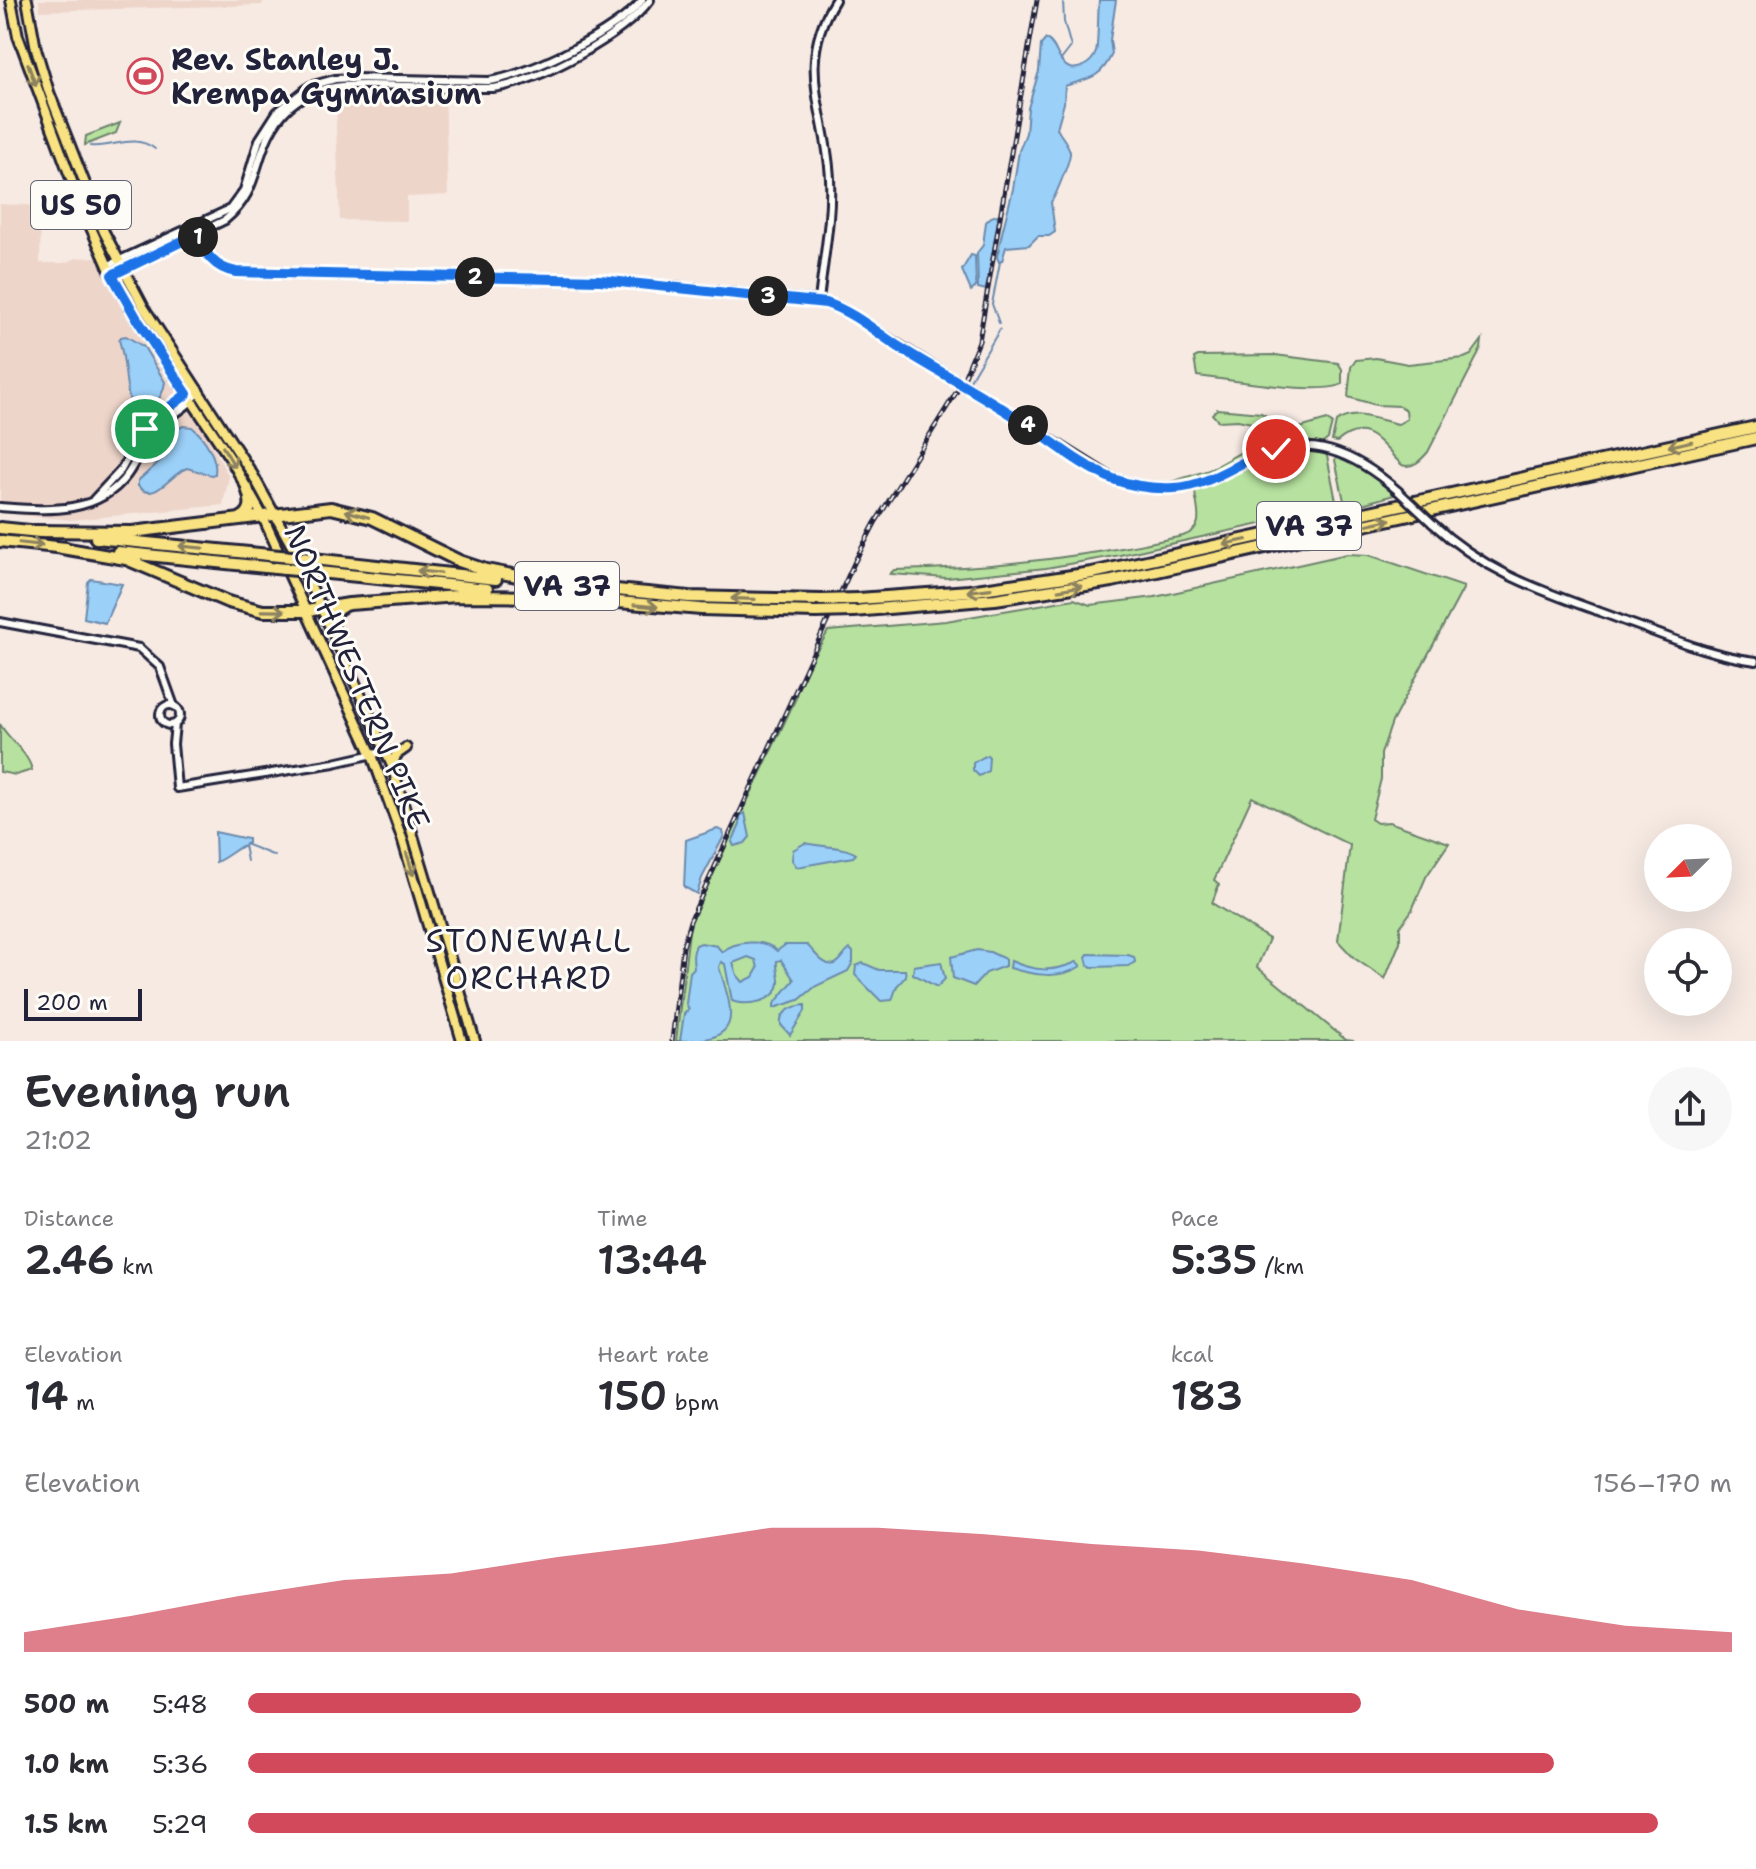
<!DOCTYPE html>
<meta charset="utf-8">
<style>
body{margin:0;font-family:"Shantell Sans",sans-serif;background:#f7f7f7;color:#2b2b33;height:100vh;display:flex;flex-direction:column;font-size:30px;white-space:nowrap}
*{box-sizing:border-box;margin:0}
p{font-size:26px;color:#7c7c81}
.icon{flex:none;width:44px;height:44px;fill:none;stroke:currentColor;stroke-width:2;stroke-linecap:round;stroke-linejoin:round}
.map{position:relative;height:1041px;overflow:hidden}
.side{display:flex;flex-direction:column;background:#fff;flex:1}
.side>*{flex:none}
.needle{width:52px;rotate:246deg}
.buttons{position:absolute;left:1644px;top:824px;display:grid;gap:16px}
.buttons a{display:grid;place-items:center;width:88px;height:88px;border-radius:50%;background:#fff;box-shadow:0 8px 32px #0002;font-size:40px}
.scale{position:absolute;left:24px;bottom:20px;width:118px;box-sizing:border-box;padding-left:8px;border:4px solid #22223b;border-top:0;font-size:22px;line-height:28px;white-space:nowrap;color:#22223b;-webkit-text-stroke:6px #fdfcf7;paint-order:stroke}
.pin{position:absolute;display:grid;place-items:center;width:68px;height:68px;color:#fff;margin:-34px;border:4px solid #fff;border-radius:50%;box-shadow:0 2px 8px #0007}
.km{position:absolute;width:40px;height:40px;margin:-20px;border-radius:50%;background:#222;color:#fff;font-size:22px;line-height:40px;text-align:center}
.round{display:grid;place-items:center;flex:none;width:84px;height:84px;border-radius:42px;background:#f7f7f7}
.head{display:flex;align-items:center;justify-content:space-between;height:136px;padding:0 24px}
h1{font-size:44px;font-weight:600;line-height:60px}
.metrics{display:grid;grid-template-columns:repeat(3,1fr);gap:12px;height:136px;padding:8px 24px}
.metrics div{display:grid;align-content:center}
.metrics b{font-size:40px;font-weight:600}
.metrics small{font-size:22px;font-weight:400}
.metrics p{font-size:22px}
.chart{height:224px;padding:16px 24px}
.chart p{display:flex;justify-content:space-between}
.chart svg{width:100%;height:144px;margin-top:8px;fill:#d1495b;opacity:.7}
ul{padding:0 24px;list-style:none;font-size:26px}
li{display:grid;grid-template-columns:128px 96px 1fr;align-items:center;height:60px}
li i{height:20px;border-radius:10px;background:#d1495b}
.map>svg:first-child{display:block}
.built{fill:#eed5ca}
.green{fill:#b6e19e;stroke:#6c826c;stroke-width:2}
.water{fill:#9bd0f9;stroke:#6b8aad;stroke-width:2;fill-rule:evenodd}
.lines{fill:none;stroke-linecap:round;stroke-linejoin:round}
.stream{stroke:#6b8aad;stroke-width:2}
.secondary-casing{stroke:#22223b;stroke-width:12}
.primary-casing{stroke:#22223b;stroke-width:14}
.highway-casing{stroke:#22223b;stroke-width:16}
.secondary{stroke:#fdfcf7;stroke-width:6}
.primary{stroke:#f8e281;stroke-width:8}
.highway{stroke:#f8e281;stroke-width:10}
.rail-casing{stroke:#22223b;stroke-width:5}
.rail{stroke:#fdfcf7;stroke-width:2;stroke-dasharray:6;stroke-linecap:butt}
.secondary-bridge-casing{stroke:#22223b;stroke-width:12;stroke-linecap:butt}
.highway-bridge-casing{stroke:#22223b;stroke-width:16;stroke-linecap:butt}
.secondary-bridge{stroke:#fdfcf7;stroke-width:6}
.highway-bridge{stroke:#f8e281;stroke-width:10}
.oneway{stroke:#8d825e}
.route-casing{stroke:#fff;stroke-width:16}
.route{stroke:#1a73e8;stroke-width:10}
.labels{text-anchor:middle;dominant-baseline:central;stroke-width:6;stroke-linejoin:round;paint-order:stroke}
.shield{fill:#fdfcf7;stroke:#646373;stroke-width:2}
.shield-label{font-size:28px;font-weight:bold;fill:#22223b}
.poi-label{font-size:30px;font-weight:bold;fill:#22223b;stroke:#fdfcf7;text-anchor:start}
.street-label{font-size:30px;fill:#22223b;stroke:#fdfcf7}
.neighbourhood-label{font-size:32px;letter-spacing:2px;fill:#22223b;stroke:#fdfcf7}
</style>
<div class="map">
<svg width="1756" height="1041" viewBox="0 0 1756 1041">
<rect width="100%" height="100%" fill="#f6eae3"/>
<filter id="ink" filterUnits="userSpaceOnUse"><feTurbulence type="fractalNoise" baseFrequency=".0125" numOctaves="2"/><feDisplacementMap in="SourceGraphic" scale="16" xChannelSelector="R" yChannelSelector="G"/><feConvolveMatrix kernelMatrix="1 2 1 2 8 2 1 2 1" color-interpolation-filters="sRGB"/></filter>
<g filter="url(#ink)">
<g class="built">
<polygon points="39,0 264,0 262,5 40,11"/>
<polygon points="445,88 448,195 407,197 407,221 340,220 336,126 338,91"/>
<polygon points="0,204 41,206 40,263 64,263 77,258 97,257 127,314 199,422 229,477 223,505 72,520 0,513"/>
</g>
<g class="green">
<polygon points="120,123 116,133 85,145 86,136"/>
<path d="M1482,340l-1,9 -53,103c-7,8 -15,17 -26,13 -23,-22 -35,-48 -65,-23l-5,-1 4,-19c19,-14 41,-2 62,2l9,-5 -1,-9 -6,-4 -24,-1 -28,-8 3,-30 5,-7 20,-2 32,6 56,-6 7,-3z"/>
<path d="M1275,355l63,8 4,6v15c-19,12 -117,-5 -145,-8l-3,-18 4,-2z"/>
<polygon points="1217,409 1261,413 1265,415 1266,420 1256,424 1238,420 1218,421 1212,414"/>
<path d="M1327,420l5,3 -4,16 -5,4c-23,2 -46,0 -68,9 -27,11 -57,37 -87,31l41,-13 36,-20 44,-19z"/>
<path d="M1306,450l19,3 2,3 9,45 -3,7 -213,47 -74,13 -99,10 -57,-4 4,-4c98,-2 194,-13 289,-34 23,-8 14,-25 12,-44l2,-3c36,-17 68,-35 109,-39z"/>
<polygon points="1337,456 1372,474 1394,495 1362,504 1345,505 1335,460"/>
<path d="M1347,554l22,1 95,32 -72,135 -11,32v25l-10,40 6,4 12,-1 60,21 -23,34 -14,33 -12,17v15l-15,37 -31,-21 -16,-17 12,-96 -98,-48 -38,83 5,4 -7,19 57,36 -12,28 89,73 8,1h-678l14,-118 106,-225c1,-24 22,-46 32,-67l118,-10 128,-22 16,6 65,-8z"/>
<path d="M0,724c8,15 28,28 32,46l-16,5 -16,-3z"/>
</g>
<g class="water">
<path d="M1099,0h17l-6,40 2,14c-12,26 -24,24 -47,32l-1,17 -7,25c3,8 11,14 13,24 1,6 -14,44 -19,50l4,30 -6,4h-11l-9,9 -23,2 -4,14 -3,1 -2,-5 5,-24 11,-44 6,-38 7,-18 2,-25 11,-37 2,-26 5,-6c11,6 10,18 19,26 10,9 27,-1 31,-13 2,-5 2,-43 3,-52z"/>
<polygon points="997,215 999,219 986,290 978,288 977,253 983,245 986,222 991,217"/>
<polygon points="971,255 975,256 976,287 971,291 962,270"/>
<path d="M126,336l18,11 21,35c-2,15 -14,32 -31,31 -10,-20 -7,-50 -15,-73l2,-3z"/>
<path d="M183,426l9,1c12,10 26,31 23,47l-4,1 -24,-7c-17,6 -33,37 -49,18v-5l23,-21 11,-28z"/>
<polygon points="91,579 122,584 105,623 84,618 88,582"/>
<polygon points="987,755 989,757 988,771 979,776 973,770 973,763"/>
<polygon points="745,813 750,837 745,843 734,846 732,842 740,825 740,816"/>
<polygon points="717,829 723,831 724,836 702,878 697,894 684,887 686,840"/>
<path d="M215,832l33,7v4c-12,5 -20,14 -32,19z"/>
<path d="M805,843c16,4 39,3 51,11l-3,3 -56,10 -5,-7 1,-10z"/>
<path d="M701,943l16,3 5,6c12,-11 43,-14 55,-1l8,-6h22c7,6 17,23 28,19 6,-2 10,-12 15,-15l3,3v10l-5,9 -32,15 -17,14 -25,8v-4l20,-24 -13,-20 -4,1c-1,7 2,13 2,19 1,22 -33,27 -47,21l-7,-37 -4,-2 -2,5c15,48 25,74 -39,74l4,-27 5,-5 -3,-5 4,-32 4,-4c-1,-9 -2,-14 2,-23zM748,957l8,3 2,8 -5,9 -10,5 -6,-7 -4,-12z"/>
<polygon points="977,950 990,952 1005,959 1005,966 986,973 974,986 953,978 951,957"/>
<polygon points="1088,954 1128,955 1134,957 1135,962 1128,966 1092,967 1088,965 1086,957"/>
<path d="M1011,961c25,11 42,11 66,1l4,4c-21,14 -48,9 -71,2z"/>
<polygon points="941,962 945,979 937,987 913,974 914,966"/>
<polygon points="863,963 879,970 905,970 906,976 897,986 892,1000 881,1001 855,975 856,966"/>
<path d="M805,1005v6l-15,24 -9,-10c-2,-14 13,-19 24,-20z"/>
</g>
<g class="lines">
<g class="stream">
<polyline points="1061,60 1071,47 1064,22 1063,0"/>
<path d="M90,146c24,2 44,-13 65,3"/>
<polyline points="999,323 992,304 1000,262"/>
<polyline points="970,380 1000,329"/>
<polyline points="245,844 275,856"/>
<polyline points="244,845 247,861"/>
</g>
<defs>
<g id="secondary">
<path d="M194,227c10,23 16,40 42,45l364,8 219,21 23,8 274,171c27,7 53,11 80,4 20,-5 37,-18 56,-26 57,-26 103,-5 146,33"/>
<path d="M107,266l123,-57 14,-19 15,-50 18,-28 33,-26 25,-7 20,-1 134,3c38,-5 130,-50 153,-81"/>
<path d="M112,275l113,-55c32,-26 28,-52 44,-85 28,-59 84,-50 139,-49 28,1 57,2 85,2 46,-6 129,-51 157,-88"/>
<path d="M819,301c4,-40 13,-82 11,-122 -3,-67 -36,-113 5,-179"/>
<polyline points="94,499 121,470 140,436 153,420 187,394 199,390"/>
<path d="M0,507c44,3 97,9 127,-32 10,-14 15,-30 26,-43 13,-16 37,-23 46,-42"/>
<path d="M1432,523c59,55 122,71 195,99 44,16 82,33 129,39"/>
<polyline points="0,622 139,648 160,667 174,706"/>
<circle cx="170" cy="715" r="10"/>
<polyline points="175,724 173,744 177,788 334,763 387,751"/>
</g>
<g id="primary">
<polyline points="11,0 18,36 80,203 112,275 137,319 230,458 262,515 372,755 403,841 462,1041"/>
<polyline points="27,0 36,49 49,92 104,232 144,308 253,475 294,550 331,629"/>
<polyline points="337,642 392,766 475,1041"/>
<polyline points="393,765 396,755 406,748"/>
</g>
<g id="highway">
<path d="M241,518c13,-7 10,-18 6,-30"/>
<polyline points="0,528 40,532"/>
<polyline points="34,531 132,532 331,508 372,518 459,561 486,570 569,586"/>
<polyline points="96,538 269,555"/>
<polyline points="0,541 66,548"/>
<polyline points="62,548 126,559 228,602 263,611 307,611 349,604 457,596 565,597"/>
<polyline points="118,552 275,568"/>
<polyline points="313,559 496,579"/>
<polyline points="318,572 487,589"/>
<polyline points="564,585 689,597 821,600"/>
<polyline points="559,597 701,609 816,612"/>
<polyline points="858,599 969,591 1092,573 1756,427"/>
<polyline points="853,611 995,599 1112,581 1756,438"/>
<path d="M339,645c-6,-15 -14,-30 4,-39"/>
</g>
</defs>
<use href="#secondary" class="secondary-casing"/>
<use href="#primary" class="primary-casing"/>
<use href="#highway" class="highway-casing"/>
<use href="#secondary" class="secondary"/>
<use href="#primary" class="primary"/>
<use href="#highway" class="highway"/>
<defs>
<polyline id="rail" points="672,1041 683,947 690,921 855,561 875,523 962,383 979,341 1037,0"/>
</defs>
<use href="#rail" class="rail-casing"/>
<use href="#rail" class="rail"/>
<defs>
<polyline id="secondary-bridge" points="1398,491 1432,523"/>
<g id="highway-bridge">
<polyline points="269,555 313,559"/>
<polyline points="275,568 318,572"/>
<polyline points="821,600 858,599"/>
<polyline points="816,612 853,611"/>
</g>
</defs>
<use href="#secondary-bridge" class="secondary-bridge-casing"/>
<use href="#highway-bridge" class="highway-bridge-casing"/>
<use href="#secondary-bridge" class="secondary-bridge"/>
<use href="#highway-bridge" class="highway-bridge"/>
</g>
<defs><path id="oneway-shaft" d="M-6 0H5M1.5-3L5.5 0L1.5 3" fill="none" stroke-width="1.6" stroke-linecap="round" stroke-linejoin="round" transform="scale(2)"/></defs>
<g class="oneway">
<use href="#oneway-shaft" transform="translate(32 75) rotate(70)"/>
<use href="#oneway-shaft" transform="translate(1680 444) rotate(167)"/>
<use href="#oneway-shaft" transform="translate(229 457) rotate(58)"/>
<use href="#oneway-shaft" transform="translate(357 514) rotate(-164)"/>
<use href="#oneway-shaft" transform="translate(1379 522) rotate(-12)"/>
<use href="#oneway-shaft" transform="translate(1235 542) rotate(168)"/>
<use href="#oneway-shaft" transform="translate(31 544) rotate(6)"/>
<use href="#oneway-shaft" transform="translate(191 547) rotate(-175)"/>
<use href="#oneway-shaft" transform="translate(429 572) rotate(-174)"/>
<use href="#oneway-shaft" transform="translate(1070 588) rotate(-10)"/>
<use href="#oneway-shaft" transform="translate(979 590) rotate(173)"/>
<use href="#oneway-shaft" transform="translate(743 599) rotate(-178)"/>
<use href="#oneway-shaft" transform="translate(646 606) rotate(5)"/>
<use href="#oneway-shaft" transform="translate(273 611) rotate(1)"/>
<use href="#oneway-shaft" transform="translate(410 864) rotate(73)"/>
</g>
</g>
<g class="lines" filter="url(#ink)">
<defs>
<path id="route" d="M145,429l18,-17 24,-18 -50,-75 -25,-44 85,-41c8,20 17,34 39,38l364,8 226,23c27,9 50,29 73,44 40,25 82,47 121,73 30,19 60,46 93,59 19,7 41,10 61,9 38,-2 66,-29 102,-39"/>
</defs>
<use href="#route" class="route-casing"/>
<use href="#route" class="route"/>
</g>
<defs>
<symbol id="stadium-ring" viewBox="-11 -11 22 22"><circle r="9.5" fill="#fdfcf7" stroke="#d1495b" stroke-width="1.5"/><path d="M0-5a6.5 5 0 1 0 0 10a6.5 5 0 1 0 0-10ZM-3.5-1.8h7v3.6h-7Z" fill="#d1495b"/></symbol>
</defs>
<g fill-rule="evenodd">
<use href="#stadium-ring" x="125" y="56" width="40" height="40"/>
</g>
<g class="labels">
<g class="shield">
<rect x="31" y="181" width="100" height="48" rx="6"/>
<rect x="1257" y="502" width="104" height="48" rx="6"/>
<rect x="515" y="562" width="104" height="48" rx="6"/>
</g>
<g class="shield-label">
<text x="81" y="205">US 50</text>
<text x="1309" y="526">VA 37</text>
<text x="567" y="586">VA 37</text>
</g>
<g class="poi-label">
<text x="171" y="59">Rev. Stanley J.<tspan x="171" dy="34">Krempa Gymnasium</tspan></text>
</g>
<g class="street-label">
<text transform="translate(357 677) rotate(67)">NORTHWESTERN PIKE</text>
</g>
<g class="neighbourhood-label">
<text x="529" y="940">STONEWALL<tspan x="529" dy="37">ORCHARD</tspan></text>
</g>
</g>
</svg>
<div class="buttons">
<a><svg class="needle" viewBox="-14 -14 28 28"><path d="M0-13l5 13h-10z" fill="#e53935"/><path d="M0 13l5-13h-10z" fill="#7c7c81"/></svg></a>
<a><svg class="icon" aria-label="locate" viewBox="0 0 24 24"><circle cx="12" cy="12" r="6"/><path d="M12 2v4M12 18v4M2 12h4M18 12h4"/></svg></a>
</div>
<div class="scale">200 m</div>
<div class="pin" style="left:145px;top:429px;background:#1e9e55"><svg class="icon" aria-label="arrive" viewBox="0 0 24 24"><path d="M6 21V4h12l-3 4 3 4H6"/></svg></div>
<div class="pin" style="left:1276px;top:449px;background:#d93025"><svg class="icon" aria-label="check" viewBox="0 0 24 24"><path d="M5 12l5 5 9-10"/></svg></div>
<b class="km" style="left:198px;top:237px">1</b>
<b class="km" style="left:475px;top:277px">2</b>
<b class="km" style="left:768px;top:296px">3</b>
<b class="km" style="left:1028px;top:425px">4</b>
</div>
<section class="side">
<div class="head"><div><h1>Evening run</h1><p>21:02</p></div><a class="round"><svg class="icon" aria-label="share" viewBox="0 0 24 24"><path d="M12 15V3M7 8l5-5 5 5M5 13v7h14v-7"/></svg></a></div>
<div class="metrics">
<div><p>Distance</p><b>2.46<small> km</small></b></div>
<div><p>Time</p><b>13:44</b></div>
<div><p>Pace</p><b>5:35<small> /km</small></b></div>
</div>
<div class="metrics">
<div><p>Elevation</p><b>14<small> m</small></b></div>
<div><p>Heart rate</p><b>150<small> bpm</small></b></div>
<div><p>kcal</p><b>183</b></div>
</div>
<div class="chart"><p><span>Elevation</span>156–170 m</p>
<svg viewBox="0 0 160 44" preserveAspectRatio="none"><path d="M0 44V38L10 33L20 27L30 22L40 20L50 15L60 11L70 6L80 6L90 8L100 11L110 13L120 17L130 22L140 31L150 36L160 38V44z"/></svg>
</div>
<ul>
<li><b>500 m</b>5:48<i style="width:75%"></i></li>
<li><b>1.0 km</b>5:36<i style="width:88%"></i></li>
<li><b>1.5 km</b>5:29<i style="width:95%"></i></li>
</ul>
</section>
